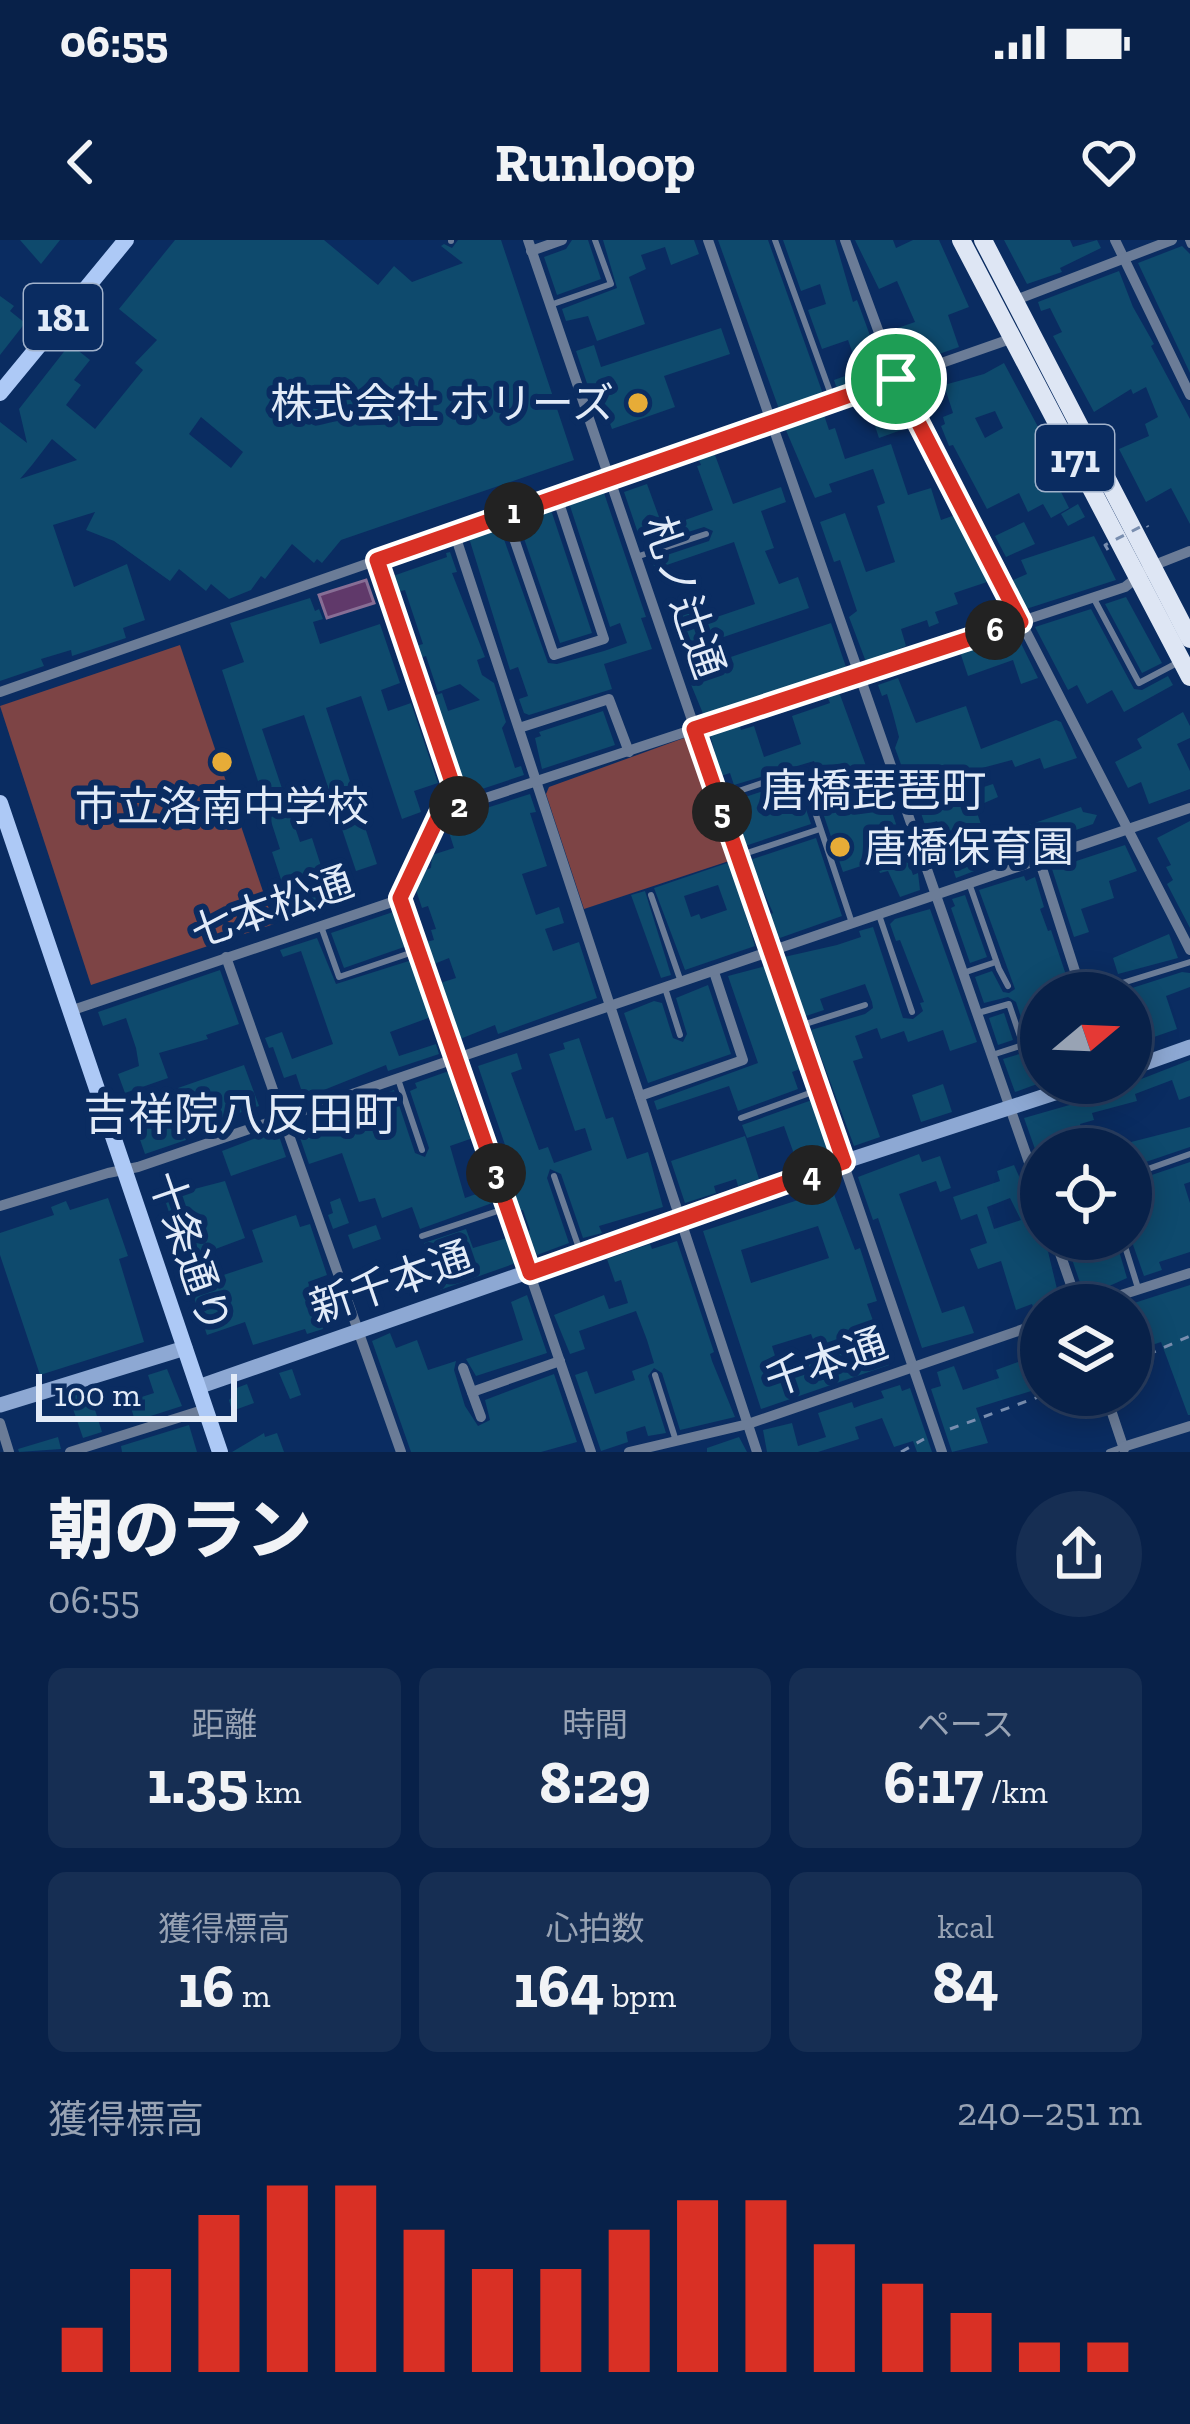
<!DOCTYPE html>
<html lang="ja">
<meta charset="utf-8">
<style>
body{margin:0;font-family:"Zilla Slab","Noto Sans JP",serif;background:#162e53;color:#f1f3f6;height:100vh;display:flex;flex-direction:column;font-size:45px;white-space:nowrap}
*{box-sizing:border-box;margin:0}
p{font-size:39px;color:#98a3b4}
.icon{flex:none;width:66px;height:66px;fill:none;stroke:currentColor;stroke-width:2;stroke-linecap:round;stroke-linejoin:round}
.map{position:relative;height:1212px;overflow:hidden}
.drawer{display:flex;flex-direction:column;background:#082149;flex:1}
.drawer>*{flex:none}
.needle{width:78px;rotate:71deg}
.tools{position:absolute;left:1020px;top:732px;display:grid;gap:24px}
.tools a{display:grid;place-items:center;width:132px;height:132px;border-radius:50%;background:#082149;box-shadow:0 6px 30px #0003,0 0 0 3px #293e61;font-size:60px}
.scale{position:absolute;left:36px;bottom:30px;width:201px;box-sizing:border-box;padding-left:12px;border:6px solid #e2ebf8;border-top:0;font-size:33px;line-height:42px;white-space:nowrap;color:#e2ebf8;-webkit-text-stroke:9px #0a2c61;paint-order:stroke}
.pin{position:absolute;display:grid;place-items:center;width:102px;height:102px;color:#fff;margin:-51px;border:6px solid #fff;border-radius:50%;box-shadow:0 3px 12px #0007}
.km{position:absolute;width:60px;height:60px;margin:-30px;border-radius:50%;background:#222;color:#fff;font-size:33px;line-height:60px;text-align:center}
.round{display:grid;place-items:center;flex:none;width:126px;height:126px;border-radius:63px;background:#162e53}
.overview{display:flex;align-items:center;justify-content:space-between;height:204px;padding:0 48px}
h1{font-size:66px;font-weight:800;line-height:90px}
.figures{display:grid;grid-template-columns:repeat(3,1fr);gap:18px;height:204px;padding:12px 48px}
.figures div{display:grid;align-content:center;border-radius:18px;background:#162e53;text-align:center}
.figures b{font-size:60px;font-weight:800}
.figures small{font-size:33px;font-weight:400}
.figures p{font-size:33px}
.chart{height:336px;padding:24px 48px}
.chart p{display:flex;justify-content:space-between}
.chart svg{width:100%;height:216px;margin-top:12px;stroke:#d93025;stroke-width:6}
.status{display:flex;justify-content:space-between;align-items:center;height:84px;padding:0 60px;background:#082149;direction:ltr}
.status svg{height:33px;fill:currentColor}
header{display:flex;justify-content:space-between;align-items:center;height:156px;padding:0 48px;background:#082149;font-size:54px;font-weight:800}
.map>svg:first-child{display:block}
.green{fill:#7d4445}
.water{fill:#60396a;stroke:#876e95;stroke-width:3}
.building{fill:#0e4a6d;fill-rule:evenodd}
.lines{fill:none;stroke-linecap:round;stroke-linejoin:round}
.path{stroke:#798eaf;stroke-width:3;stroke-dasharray:9 9;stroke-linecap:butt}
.lane{stroke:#6b7c97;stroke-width:6}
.street{stroke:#6b7c97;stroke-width:10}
.secondary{stroke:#8da8d3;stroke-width:15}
.primary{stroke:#adc9f6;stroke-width:16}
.highway{stroke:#dee6f4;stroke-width:18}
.path-bridge{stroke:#798eaf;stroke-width:3;stroke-dasharray:9 9;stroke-linecap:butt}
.route-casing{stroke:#fff;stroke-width:24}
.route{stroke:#d93025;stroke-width:15}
.poi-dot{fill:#e7ac37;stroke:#0a2c61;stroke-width:4.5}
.labels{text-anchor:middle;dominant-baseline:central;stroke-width:12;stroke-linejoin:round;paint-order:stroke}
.shield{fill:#0a2c61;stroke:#a1b2cb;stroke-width:3}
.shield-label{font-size:39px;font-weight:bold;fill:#e2ebf8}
.poi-label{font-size:42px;fill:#e2ebf8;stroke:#0a2c61;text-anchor:end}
.street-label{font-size:42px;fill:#e2ebf8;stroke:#0a2c61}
.neighbourhood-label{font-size:45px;fill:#e2ebf8;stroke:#0a2c61}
</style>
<div class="status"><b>06:55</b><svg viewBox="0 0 49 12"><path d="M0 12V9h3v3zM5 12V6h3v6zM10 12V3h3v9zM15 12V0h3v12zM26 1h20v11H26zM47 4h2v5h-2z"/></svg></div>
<header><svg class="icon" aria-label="back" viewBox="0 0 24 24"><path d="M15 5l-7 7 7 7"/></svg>Runloop<svg class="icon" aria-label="heart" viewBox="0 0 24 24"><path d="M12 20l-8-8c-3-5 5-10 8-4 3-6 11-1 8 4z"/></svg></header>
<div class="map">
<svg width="1190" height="1212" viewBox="0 0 1190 1212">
<rect width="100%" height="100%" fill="#0a2c61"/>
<g class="green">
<polygon points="180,405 274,684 91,745 0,466"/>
<polygon points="684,498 691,500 732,620 584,669 546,554 549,547"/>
</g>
<polygon class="water" points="366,340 374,363 327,378 319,355"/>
<g class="building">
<polygon points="20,0 60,0 41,24"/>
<path d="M175,0h149l54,45 16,-19 18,16 51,-19 -22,-17 3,-2 8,4 6,-8h43l73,220 -233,80 -19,23 -5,-4 -3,4 -22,-19 -27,35 -4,-3 -10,14 -22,9 -18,-15 -5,7 -27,-22 -9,12 -56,-40 -28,-11 9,-18 -42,13 21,62 53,-23 18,56 -22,8 3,10 -54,18 -1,-6 -30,9 3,7 -44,15v-259l27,21 -8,-34 51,-65 20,16 -16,20 7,5 -15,20 29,24 48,-59 -8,-7 22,-23 -38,-31zM201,177l42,35 -12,16 -42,-34zM52,199l25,21 -57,19 12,-14z"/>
<polygon points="572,0 588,0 601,39 557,55 544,17 566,9"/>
<polygon points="603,0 694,0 699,14 671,25 665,7 641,15 646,29 629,37 645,84 597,101 588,76 566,81 562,69 617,48"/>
<polygon points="718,0 768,0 823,154 779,169"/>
<polygon points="783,0 835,0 853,62 857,60 883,131 879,134 837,149 834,140 859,131 848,100 822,109 808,70 826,64 820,44 801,51"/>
<polygon points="855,0 893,0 896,8 913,0 939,0 969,67 948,75 959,107 902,127 889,91 915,82 897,41 879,49"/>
<polygon points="1004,0 1070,0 1073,7 1097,0 1101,8 1060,28 1062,32 1027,44"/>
<polygon points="1182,6 1190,14 1190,133 1138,23"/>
<polygon points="1119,31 1133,67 1154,104 1151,106 1190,179 1190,284 1171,248 1146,262 1119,209 1149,196 1145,184 1158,177 1146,147 1133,154 1131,149 1094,172 1053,96 1062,92 1050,68 1041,71 1038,62"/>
<polygon points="0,56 14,66 10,71 25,83 0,115"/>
<polygon points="721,88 730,114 664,136 675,167 612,189 600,156 592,158 576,111 594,105 601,127"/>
<path d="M1004,123l57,107 -9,4 17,34 -18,10 -8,-14 -15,8 -9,-19 -32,16 -34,-64 -4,1 -8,-20 4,-2 -2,-7 10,-4 -9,-28 40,-11zM995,171l8,17 -18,10 -10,-20z"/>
<polygon points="891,151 907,188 879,198 875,186 885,183 876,156"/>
<polygon points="824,175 829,190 835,188 845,219 891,204 908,255 931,248 941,280 955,275 987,342 954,353 958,364 935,372 939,383 929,387 927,380 901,389 906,406 866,422 849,377 857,371 840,320 834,322 820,282 845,273 866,332 895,322 877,266 885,263 873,229 829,244 832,252 815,258 785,188"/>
<polygon points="709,214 715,215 733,264 781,247 786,262 761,271 774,308 765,311 779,344 798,337 809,368 709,402 716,422 831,383 846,427 704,476 685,430 693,427 673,370 695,362 702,382 755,364 734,302 655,329 652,320 709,301 713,291 704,287 647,305 644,295 639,296 624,252 647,244 663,288 713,270 697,226 701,225 698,218"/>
<polygon points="604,253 646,377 641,378 652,409 604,424 612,449 529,475 524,473 519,459 528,456 518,427 510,430 469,298 500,288 548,423 557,424 604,411 627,403 620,383 610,387 569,263"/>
<polygon points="1078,264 1085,277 1068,286 1061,274"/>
<polygon points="551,270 592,393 560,403 518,281"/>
<polygon points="1024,282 1035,304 1006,317 995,296"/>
<polygon points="1094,296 1116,340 1026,369 1011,341 1027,334 1021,320"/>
<polygon points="450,312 457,332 452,333 485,417 477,420 482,435 494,443 506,482 502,488 515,528 521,526 524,535 467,554 477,548 460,536 433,456 442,453 448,471 480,460 460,444 438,452 426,416 420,418 416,406 423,404 405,350 398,352 393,336 447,317 446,313"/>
<polygon points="1126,357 1162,423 1142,433 1105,364"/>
<polygon points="310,358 315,371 319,369 323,379 313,382 320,404 380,384 400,443 381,450 388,471 411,463 438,543 414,551 421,572 402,579 361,456 326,468 377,624 356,631 304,475 262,489 300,602 312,598 331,657 291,670 272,612 280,609 222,430 244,422 230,383"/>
<polygon points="1091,369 1134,449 1142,450 1168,436 1173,445 1124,472 1112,450 1087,464 1077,445 1068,450 1035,387"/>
<polygon points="1016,393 1038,438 1021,444 1013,420 968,436 960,412"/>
<polygon points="898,438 916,483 966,466 981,509 1056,480 1061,482 1077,518 1044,529 1040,518 1015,527 1012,520 952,536 959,555 993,544 998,557 975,567 984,593 967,599 977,630 956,638 937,581 925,585 919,567 927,565 914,526 903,530 895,508 899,497 893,474 887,454 882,456 878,445"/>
<polygon points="839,452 884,575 892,572 913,635 918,633 920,650 900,657 888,631 880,633 876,621 843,632 822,570 830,567 814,521 734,545 730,533 721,536 710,494 739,484 741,490 754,486 764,517 801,504 792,476 830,463 827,456"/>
<polygon points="603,471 615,505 542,529 535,498 541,496 539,492"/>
<polygon points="1183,472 1190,486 1190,498 1177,504 1190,531 1190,549 1149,564 1141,542 1128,548 1115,522 1142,508 1137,499"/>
<polygon points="796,540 811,584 745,606 730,562"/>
<polygon points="530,554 536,572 530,573 547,626 522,634 536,675 559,667 564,683 545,689 553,711 579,702 597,758 498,794 495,785 460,799 440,743 456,738 449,718 434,724 426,702 434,700 431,690 436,689 428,666 422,668 416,650 425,630 431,628 432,615 454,608 446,583 449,580"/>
<polygon points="1081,567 1083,572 1097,575 1093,584 1027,607 1020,588"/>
<polygon points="1190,581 1190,688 1167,644 1173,640 1166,627 1171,625 1157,598"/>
<polygon points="816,598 842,676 777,699 769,675 773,673 750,620"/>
<polygon points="1125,605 1137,631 1109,641 1114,658 1081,669 1089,692 1074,697 1052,629"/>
<path d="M730,622l25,84 -70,24 -31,-82zM718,645l9,25 -26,9 -2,-5 -8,3 -7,-21z"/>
<polygon points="1024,636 1026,641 1035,637 1044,667 1040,669 1048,691 1051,690 1072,753 1041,753 1041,833 1037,833 1040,843 1015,852 1003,819 1026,812 1030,805 1016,762 1008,757 984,763 975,737 992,731 1003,752 1009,753 1015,749 979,650"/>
<polygon points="645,651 671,735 661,738 631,655"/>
<polygon points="965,655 987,717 970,723 951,668 955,666 952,659"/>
<polygon points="930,669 977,802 950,811 943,790 908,802 904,791 881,799 877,788 855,796 863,818 853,821 880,897 854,906 811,790 865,774 873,768 872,762 865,744 820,759 824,770 806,776 784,717 837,705 861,697 859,691 873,687 903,778 913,779 923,771 920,763 924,762 900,700 896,701 890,684 895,679"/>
<polygon points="393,672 407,706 344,728 331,693"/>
<polygon points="1169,694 1178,718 1118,734 1113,718"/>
<polygon points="317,698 336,744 412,720 431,777 390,792 399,816 436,804 439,814 388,831 386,825 304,858 296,834 284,838 273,807 269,808 265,798 282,792 292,819 333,804 301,711 283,717 280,710"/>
<polygon points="766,726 800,829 792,832 798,849 738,871 729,846 657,870 654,861 758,823 728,736"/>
<polygon points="220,730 239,784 206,795 208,799 159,813 168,838 125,853 118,834 139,826 136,808 126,778 103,786 98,772"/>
<polygon points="1182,732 1190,733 1190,747 1166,756 1177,789 1131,805 1132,748"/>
<polygon points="708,745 731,814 648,843 624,773 654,761 662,763 673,798 683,802 687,794 676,758"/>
<polygon points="1004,773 1013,800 998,805 989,778"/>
<polygon points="579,798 606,879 613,877 627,919 648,912 663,967 599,986 602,993 583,998 561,934 550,929 547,938 569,1003 537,1015 526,991 530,990 523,970 519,971 508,940 516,937 478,826 517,813 522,829 511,833 539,910 548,907 554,923 592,910 585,888 575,891 549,814 565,809 563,803"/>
<polygon points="1190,820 1190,856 1179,860 1172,840 1135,854 1137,861 1092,873 1094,880 1080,884 1088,909 1035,909 1024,878 1094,858 1092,853 1131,843"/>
<polygon points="244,825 259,866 183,893 186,900 145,914 136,888 185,870 178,848"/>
<polygon points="446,832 450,833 462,880 466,879 473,898 450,906 465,958 490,949 495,962 420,989 412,967 382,978 375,958 359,962 342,913 309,924 298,892 377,865 375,857 394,850 415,913 425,917 429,908 410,851 417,848 415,843"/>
<polygon points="943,844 952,872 921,882 912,855"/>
<polygon points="812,860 829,912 798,925 784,886 747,898 742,885"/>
<polygon points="1190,887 1190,907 1131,927 1131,902"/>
<polygon points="277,890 286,917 231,936 222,911"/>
<polygon points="745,896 759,939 738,946 736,939 714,946 716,953 685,963 671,921"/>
<polygon points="919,914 922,922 940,916 951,948 940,952 936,941 899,954 942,1073 964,1066 974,1093 922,1108 878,978 873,980 858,937"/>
<polygon points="1190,922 1190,942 1184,944 1190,963 1190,1012 1159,1022 1162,1030 1144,1036 1131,999 1131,942"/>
<path d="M1014,925l24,54 3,20h4l13,54 5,-1 4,12 -26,1v8l-5,2 -4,-11 -16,6 -15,-49 -23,8 -8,-20 17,-6 -10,-29 -16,6 -8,-23 47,-16 -3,-10zM1010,958l11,22 -27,9 -7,-22z"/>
<polygon points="225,941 245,998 210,1011 212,1017 187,1026 166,963 181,958 179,953"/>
<path d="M832,949l23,61 5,-2 17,53 -10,3 22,61 -128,44 -58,-178zM818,986l11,32 -78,25 -10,-33zM811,1094l9,24 -40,14 -8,-26z"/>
<polygon points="108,958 128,1016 119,1019 144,1102 40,1135 0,1015 0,993 54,975 51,967 66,961 70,970"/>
<polygon points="340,958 349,983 333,989 328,975 333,973 330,962"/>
<polygon points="296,975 300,987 310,984 327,1035 308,1042 323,1089 307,1094 305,1089 253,1105 245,1082 207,1095 190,1046 263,1022 252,990"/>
<polygon points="376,985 381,999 353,1009 348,995"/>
<polygon points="466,989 473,1008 507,998 516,1023 440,1050 424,1003"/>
<polygon points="1065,999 1116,1001 1127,1038 1085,1057"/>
<polygon points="677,1001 714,1112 710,1114 712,1121 735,1177 680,1190 662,1133 654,1128 648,1136 666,1193 648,1196 645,1186 626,1192 628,1202 601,1211 575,1135 587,1131 595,1154 635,1140 632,1131 654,1123 647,1100 636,1071 579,1091 585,1109 570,1114 554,1075 604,1055 609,1069 628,1063 621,1040 615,1042 607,1019 650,1004 652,1009"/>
<polygon points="1190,1045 1190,1175 1188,1175 1161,1102 1131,1112 1131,1064"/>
<polygon points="527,1055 547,1113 476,1136 466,1119 523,1100 511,1062"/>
<polygon points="390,1093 396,1108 417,1100 428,1130 456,1121 454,1130 465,1166 478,1186 490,1180 485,1160 554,1134 577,1202 541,1212 411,1212 372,1101"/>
<polygon points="1035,1116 1041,1117 1041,1148 976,1168 988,1203 952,1212 931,1149 941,1146 937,1132 954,1126 963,1150 999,1138 996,1130"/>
<polygon points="167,1129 182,1166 135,1181 129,1161 154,1153 148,1135"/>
<polygon points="292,1129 301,1155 290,1159 279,1133"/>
<polygon points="247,1144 254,1163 232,1171 229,1160 235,1154 234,1149"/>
<polygon points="900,1145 902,1151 910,1148 932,1212 917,1212 913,1201 894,1207 882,1178 855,1187 859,1199 818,1212 767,1212 763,1190 792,1183 798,1206 826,1197 818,1173 852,1162 854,1168 862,1165 884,1158 881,1151"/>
<polygon points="89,1151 102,1192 83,1198 69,1157"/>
<polygon points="189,1185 197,1212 122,1212 121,1206"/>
<polygon points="264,1193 265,1197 277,1193 284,1212 232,1212"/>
<polygon points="58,1197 61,1209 19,1212 18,1209"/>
<polygon points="739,1197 747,1212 707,1212 707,1208"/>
</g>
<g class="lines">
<g class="path">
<polyline points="1131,1122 1190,1096"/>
<polyline points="950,1189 1044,1155"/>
<polyline points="901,1212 924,1199"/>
</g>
<g class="lane">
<polyline points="451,0 451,1"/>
<polyline points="775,0 833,160"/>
<polyline points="1188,0 1190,5"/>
<polyline points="550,65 611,44 595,0"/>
<polyline points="639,316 706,294"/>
<polyline points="1093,357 1139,443 1177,423"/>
<polyline points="721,557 801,530 852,683"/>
<polyline points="738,616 820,589"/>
<polyline points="969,643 999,729 1008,746"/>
<polyline points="651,655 681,742"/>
<polyline points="879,675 912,772"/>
<polyline points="322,689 339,737 419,710"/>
<polyline points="966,732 996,722"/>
<polyline points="665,748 680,795"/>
<polyline points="1090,753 1190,722"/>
<polyline points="978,773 1009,764 1023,805 992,815"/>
<polyline points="796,787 865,765"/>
<polyline points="398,839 422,910"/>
<polyline points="741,878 818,850"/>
<polyline points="1131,935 1190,914"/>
<polyline points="554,936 580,1011"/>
<polyline points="422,996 507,968"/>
<polyline points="1123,1000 1138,1048"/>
<polyline points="655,1135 676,1201"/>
<polyline points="1109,1212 1123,1207"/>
</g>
<g class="street">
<polyline points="528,0 942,1212"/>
<polyline points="708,0 1041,957"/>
<polyline points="845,0 896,139 1190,710"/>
<polyline points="1115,0 1190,155"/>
<polyline points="531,11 562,0"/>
<polyline points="1013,61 1172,0"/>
<polyline points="506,275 554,415 604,399 557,257"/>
<polyline points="454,292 757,1212"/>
<polyline points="377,320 460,566"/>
<polyline points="0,452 1016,97"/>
<polyline points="519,488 609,459 629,512"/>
<polyline points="1039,619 1082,753"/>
<polyline points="401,659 591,1212"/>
<polyline points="226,717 401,1212"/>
<polyline points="70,771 401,659 440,573 1125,347 1152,326 1190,311"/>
<polyline points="640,856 743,820 714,732"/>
<polyline points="0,966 108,933 138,927 1190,568"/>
<polyline points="1055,999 1078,1065"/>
<polyline points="1090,1065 1190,1033"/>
<polyline points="463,1128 481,1177"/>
<polyline points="472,1152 560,1121"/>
<polyline points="1106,1155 1124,1209"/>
<polyline points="0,1183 9,1212"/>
<polyline points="1123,1207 1190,1186"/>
<polyline points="70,1212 206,1169"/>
<polyline points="629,1212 748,1184 1041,1083"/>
</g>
<g class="secondary">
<polyline points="1131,828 1190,807"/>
<polyline points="198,1147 843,922 1085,843"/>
<polyline points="0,1165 185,1108"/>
</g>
<g class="primary">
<polyline points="0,153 126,0"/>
<polyline points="0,563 220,1212"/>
</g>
<g class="highway">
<polyline points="961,0 1190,437"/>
<polyline points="983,0 1190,399"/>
</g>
<polyline class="path-bridge" points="1108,310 1105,305 1146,284 1148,287"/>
</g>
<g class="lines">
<defs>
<polygon id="route" points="896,139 1021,382 694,489 844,922 530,1033 400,658 440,573 460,566 377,320"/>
</defs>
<use href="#route" class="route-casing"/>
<use href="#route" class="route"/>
</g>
<g class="poi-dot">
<circle cx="638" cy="163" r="12"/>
<circle cx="222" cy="522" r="12"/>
<circle cx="840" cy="607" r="12"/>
</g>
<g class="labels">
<g class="shield">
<rect x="24" y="44" width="78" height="66" rx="9"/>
<rect x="1036" y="185" width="78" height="66" rx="9"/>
</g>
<g class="shield-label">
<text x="63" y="77">181</text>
<text x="1075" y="218">171</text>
</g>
<g class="poi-label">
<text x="614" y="163">株式会社 ホリーズ</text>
<text x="222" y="566" text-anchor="middle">市立洛南中学校</text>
<text x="864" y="607" text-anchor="start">唐橋保育園</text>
</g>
<g class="street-label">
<text transform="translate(684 357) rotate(71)">札ノ辻通</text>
<text transform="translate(272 667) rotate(-19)">七本松通</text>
<text transform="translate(190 1012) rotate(71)">十条通り</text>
<text transform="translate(391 1042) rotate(-19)">新千本通</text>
<text transform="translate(826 1122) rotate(-19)">千本通</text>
</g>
<g class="neighbourhood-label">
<text x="874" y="551">唐橋琵琶町</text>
<text x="241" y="875">吉祥院八反田町</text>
</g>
</g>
</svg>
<div class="tools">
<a><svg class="needle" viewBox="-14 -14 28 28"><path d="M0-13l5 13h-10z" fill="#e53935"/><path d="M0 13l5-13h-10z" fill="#98a3b4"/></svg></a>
<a><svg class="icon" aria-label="locate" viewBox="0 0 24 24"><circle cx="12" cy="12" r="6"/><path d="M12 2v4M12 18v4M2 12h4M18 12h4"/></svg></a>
<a><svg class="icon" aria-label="layers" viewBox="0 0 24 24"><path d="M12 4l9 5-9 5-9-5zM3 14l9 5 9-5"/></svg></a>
</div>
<div class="scale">100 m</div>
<div class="pin" style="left:896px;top:139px;background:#1e9e55"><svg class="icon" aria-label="arrive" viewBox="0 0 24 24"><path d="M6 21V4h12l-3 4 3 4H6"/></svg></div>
<b class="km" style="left:514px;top:272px">1</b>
<b class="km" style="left:459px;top:566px">2</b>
<b class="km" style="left:496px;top:933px">3</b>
<b class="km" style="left:812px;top:935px">4</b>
<b class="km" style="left:722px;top:572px">5</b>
<b class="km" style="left:995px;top:390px">6</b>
</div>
<section class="drawer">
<div class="overview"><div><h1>朝のラン</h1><p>06:55</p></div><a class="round"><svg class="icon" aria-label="share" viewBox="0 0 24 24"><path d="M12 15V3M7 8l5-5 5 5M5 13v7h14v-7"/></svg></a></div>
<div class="figures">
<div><p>距離</p><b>1.35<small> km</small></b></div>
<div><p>時間</p><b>8:29</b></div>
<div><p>ペース</p><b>6:17<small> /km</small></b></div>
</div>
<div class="figures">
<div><p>獲得標高</p><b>16<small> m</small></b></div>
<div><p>心拍数</p><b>164<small> bpm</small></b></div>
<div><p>kcal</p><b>84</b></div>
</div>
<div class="chart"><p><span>獲得標高</span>240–251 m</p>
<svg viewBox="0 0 160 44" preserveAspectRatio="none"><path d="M5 44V35M15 44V23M25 44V12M35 44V6M45 44V6M55 44V15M65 44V23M75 44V23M85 44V15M95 44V9M105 44V9M115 44V18M125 44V26M135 44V32M145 44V38M155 44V38"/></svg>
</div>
</section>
